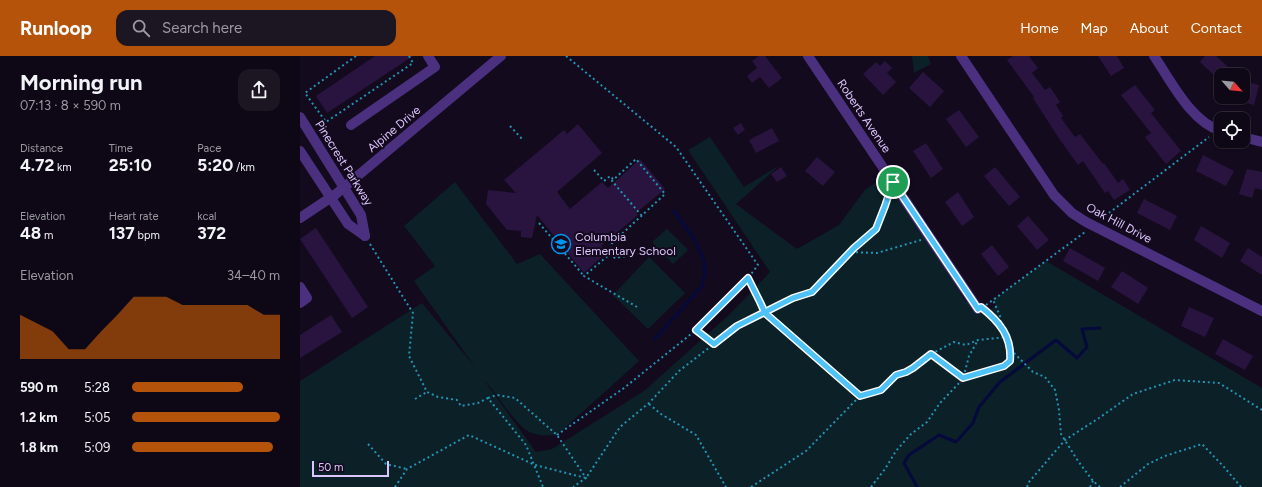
<!DOCTYPE html>
<meta charset="utf-8">
<style>
body{margin:0;font-family:Figtree,sans-serif;background:#1c1623;color:#f1f3f6;height:100vh;display:flex;flex-direction:column;font-size:15px;white-space:nowrap}
*{box-sizing:border-box;margin:0}
p{font-size:13px;color:#9b9aa1}
.icon{flex:none;width:22px;height:22px;fill:none;stroke:currentColor;stroke-width:2;stroke-linecap:round;stroke-linejoin:round}
.map{position:relative;flex:1;overflow:hidden}
.details{display:flex;flex-direction:column;background:#0e0816;width:300px}
.details>*{flex:none}
.needle{width:26px;rotate:117deg}
.buttons{position:absolute;left:914px;top:12px;display:grid;gap:8px}
.buttons a{display:grid;place-items:center;width:36px;height:36px;border-radius:8px;background:#0e0816;box-shadow:0 1px 3px #0004,0 0 0 1px #2e2935;font-size:20px}
.scale{position:absolute;left:12px;bottom:10px;width:77px;box-sizing:border-box;padding-left:4px;border:2px solid #ddc6ff;border-top:0;font-size:11px;line-height:14px;white-space:nowrap;color:#ddc6ff;-webkit-text-stroke:3px #130a1d;paint-order:stroke}
.pin{position:absolute;display:grid;place-items:center;width:34px;height:34px;color:#fff;margin:-17px;border:2px solid #fff;border-radius:50%;box-shadow:0 1px 4px #0007}
.round{display:grid;place-items:center;flex:none;width:42px;height:42px;border-radius:12px;background:#1c1623}
.head{display:flex;align-items:center;justify-content:space-between;height:68px;padding:0 20px}
h1{font-size:22px;font-weight:700;line-height:30px}
.metrics{display:grid;grid-template-columns:repeat(3,1fr);gap:6px;height:68px;padding:4px 20px}
.metrics div{display:grid;align-content:center}
.metrics b{font-size:17px;font-weight:700}
.metrics small{font-size:11px;font-weight:400}
.metrics p{font-size:11px}
.chart{height:112px;padding:8px 20px}
.chart p{display:flex;justify-content:space-between}
.chart svg{width:100%;height:72px;margin-top:4px;fill:#b45309;opacity:.7}
ul{padding:0 20px;list-style:none;font-size:13px}
li{display:grid;grid-template-columns:64px 48px 1fr;align-items:center;height:30px}
li i{height:10px;border-radius:5px;background:#b45309}
header{display:flex;align-items:center;gap:24px;box-sizing:border-box;height:56px;padding:0 20px;background:#b45309;color:#fff}
header strong{font-size:19px}
nav{display:flex;gap:22px;margin-inline-start:auto;font-size:14px}
.search{width:280px;height:36px;background:#1c1623;display:flex;align-items:center;gap:10px;box-sizing:border-box;padding:0 14px;border-radius:12px;color:#9b9aa1;font-size:15px}
main{display:flex;flex:1;min-height:0}
.map>svg:first-child{display:block}
.green{fill:#0c2027}
.lines{fill:none;stroke-linecap:round;stroke-linejoin:round}
.stream{stroke:#05093b;stroke-width:3}
.building{fill:#29143f}
.path{stroke:#2394b6;stroke-width:2;stroke-dasharray:2 3;stroke-linecap:butt}
.minor{stroke:#4b3080;stroke-width:10}
.route-casing{stroke:#fff;stroke-width:8}
.route{stroke:#4fc3f7;stroke-width:5}
.labels{text-anchor:middle;dominant-baseline:central;stroke-width:4;stroke-linejoin:round;paint-order:stroke}
.street-label{font-size:12px;fill:#ddc6ff;stroke:#130a1d}
.poi-label{font-size:12px;fill:#ddc6ff;stroke:#130a1d;text-anchor:start}
</style>
<header>
<strong>Runloop</strong>
<div class="search"><svg class="icon" aria-label="search" viewBox="0 0 24 24"><circle cx="10" cy="10" r="6"/><path d="M15 15l6 6"/></svg>Search here</div>
<nav><a>Home</a><a>Map</a><a>About</a><a>Contact</a></nav>
</header>
<main>
<section class="details">
<div class="head"><div><h1>Morning run</h1><p>07:13 · 8 × 590 m</p></div><a class="round"><svg class="icon" aria-label="share" viewBox="0 0 24 24"><path d="M12 15V3M7 8l5-5 5 5M5 13v7h14v-7"/></svg></a></div>
<div class="metrics">
<div><p>Distance</p><b>4.72<small> km</small></b></div>
<div><p>Time</p><b>25:10</b></div>
<div><p>Pace</p><b>5:20<small> /km</small></b></div>
</div>
<div class="metrics">
<div><p>Elevation</p><b>48<small> m</small></b></div>
<div><p>Heart rate</p><b>137<small> bpm</small></b></div>
<div><p>kcal</p><b>372</b></div>
</div>
<div class="chart"><p><span>Elevation</span>34–40 m</p>
<svg viewBox="0 0 160 44" preserveAspectRatio="none"><path d="M0 44V17L10 22L20 27L30 38L40 38L50 27L60 17L70 6L80 6L90 6L100 11L110 11L120 11L130 11L140 11L150 17L160 17V44z"/></svg>
</div>
<ul>
<li><b>590 m</b>5:28<i style="width:75%"></i></li>
<li><b>1.2 km</b>5:05<i style="width:100%"></i></li>
<li><b>1.8 km</b>5:09<i style="width:95%"></i></li>
</ul>
</section>
<div class="map">
<svg width="962" height="431" viewBox="0 0 962 431">
<rect width="100%" height="100%" fill="#130a1d"/>
<g class="green">
<polygon points="612,0 628,0 631,8 614,17"/>
<path d="M410,81l34,50 36,-22 -44,39 61,45 42,-24 25,-34 13,-10 11,-3 22,20 8,12 11,27 36,64 21,11 10,-6 -3,-6 53,-39 216,127v99h-962v-106l122,-78 53,64 -61,-86 21,-15 -31,-40 51,-44 62,82 23,-10 99,107 -82,74c-7,0 -15,1 -22,-1 -18,-3 -37,-41 -51,-54l52,72 16,-3 92,-58 85,-76 41,-43 -82,-122z"/>
<polygon points="367,173 388,194 373,208 352,186"/>
<polygon points="349,201 385,237 348,273 313,239"/>
</g>
<g class="lines">
<g class="stream">
<polyline points="355,283 402,230 405,218 404,204 395,184 374,155"/>
<polyline points="617,431 604,407 609,399 639,379 656,386 673,367 679,351 700,326 756,284 777,302 787,291 782,273 800,272"/>
</g>
</g>
<g class="building">
<polygon points="75,0 113,0 27,57 16,40"/>
<polygon points="459,0 465,0 482,22 469,32 460,21 452,27 447,20 457,12 452,5"/>
<polygon points="713,0 729,0 738,12 732,17 745,34 750,31 760,46 756,49 763,60 761,62 775,81 780,78 803,108 804,107 818,127 823,123 830,134 814,144 808,135 805,137 783,105 778,109 758,81 733,42 734,41 707,4"/>
<polygon points="798,0 817,0 824,12 811,20"/>
<polygon points="905,0 916,0 928,11 928,14 923,19 921,19 919,24 900,6"/>
<polygon points="585,5 592,12 587,17 596,26 583,39 563,18 576,6 580,10"/>
<polygon points="623,16 644,35 630,51 609,32"/>
<polygon points="943,25 959,29 954,49 943,46"/>
<polygon points="835,29 855,54 851,57 881,95 866,108 845,81 851,77 821,39"/>
<polygon points="659,54 679,81 666,91 646,63"/>
<polygon points="441,67 445,74 438,79 433,72"/>
<polygon points="278,68 302,97 257,136 270,153 302,126 308,132 340,103 365,133 336,157 338,159 301,190 306,197 284,217 237,159 232,182 221,181 221,175 207,174 186,148 188,134 216,137 204,124 264,74 267,78"/>
<polygon points="472,72 479,85 456,97 449,84"/>
<polygon points="626,87 643,113 631,122 613,95"/>
<polygon points="903,99 934,115 926,130 896,115"/>
<polygon points="517,101 535,116 523,130 505,115"/>
<polygon points="481,111 487,120 477,126 471,118"/>
<polygon points="695,111 720,141 709,150 684,120"/>
<polygon points="947,113 962,116 962,134 955,132 952,142 939,138"/>
<polygon points="658,136 674,161 662,170 645,146"/>
<polygon points="844,143 877,160 870,174 837,157"/>
<polygon points="728,160 749,184 737,194 717,170"/>
<polygon points="901,170 930,187 922,202 894,184"/>
<polygon points="16,172 68,251 52,262 0,183"/>
<polygon points="692,189 709,211 698,220 681,198"/>
<polygon points="770,192 805,212 798,225 763,205"/>
<polygon points="948,192 962,201 962,219 940,205"/>
<polygon points="822,215 848,232 838,248 811,231"/>
<polygon points="889,251 914,262 905,281 881,270"/>
<polygon points="31,259 42,276 0,302 0,279"/>
<polygon points="923,283 953,300 945,314 915,298"/>
</g>
<g class="lines">
<g class="path">
<polyline points="56,0 5,37 26,66 113,7 109,0"/>
<polyline points="266,0 376,91 458,209 448,222 396,274 414,288"/>
<polyline points="210,70 223,84"/>
<polyline points="294,114 304,125 310,120 314,124"/>
<polyline points="801,163 909,81"/>
<polyline points="239,167 284,220"/>
<polyline points="70,188 113,257 109,300 127,336 138,341 157,344 161,350 178,347 188,342 226,389 243,431"/>
<polyline points="551,196 577,197 621,184"/>
<polyline points="310,198 312,187 365,138 336,103 312,125 342,160"/>
<polyline points="448,222 465,257 493,242 512,236 554,192 576,173 589,139"/>
<polyline points="686,249 693,244"/>
<polyline points="337,251 284,220 310,198 315,202 348,196 355,190"/>
<polyline points="687,256 701,271 707,281 711,294 733,316 745,321 755,334 759,354 761,378 778,405 793,425 800,431"/>
<polyline points="701,271 700,260 693,244 785,176"/>
<polyline points="631,298 654,286 666,289 678,284 707,281"/>
<polyline points="188,342 197,339 215,342 257,379 286,422 273,431"/>
<polyline points="115,343 127,336"/>
<polyline points="349,348 361,358 396,379 426,431"/>
<polyline points="257,379 324,332 396,274"/>
<polyline points="68,388 86,408 107,413"/>
<polyline points="95,431 107,413 169,379 235,409 286,422 320,371 349,347 379,315 437,270 465,257 560,340"/>
<polyline points="451,431 506,395 560,340 581,334 596,319 606,316 613,312 631,298 663,323 704,310 710,305 711,294"/>
<polyline points="571,431 585,413 596,395 610,379 627,366 640,347 663,323 669,300 678,284"/>
<polyline points="727,431 729,426 765,384 799,362 833,338 875,324 919,327 962,354"/>
<polyline points="790,431 793,425"/>
<polyline points="820,431 848,408 865,400 902,388 924,411 941,431"/>
</g>
<g class="minor">
<polyline points="508,0 678,253"/>
<polyline points="661,0 754,139 772,157 786,166 962,255"/>
<path d="M854,0c17,25 37,66 67,75"/>
<polyline points="0,61 61,159 65,180"/>
<polyline points="51,69 135,11 128,0"/>
<polyline points="943,81 962,86"/>
<polyline points="0,95 48,168 65,180"/>
<polyline points="0,162 36,138 201,0"/>
<polyline points="0,231 7,242 0,247"/>
</g>
</g>
<g class="lines">
<defs>
<path id="route" d="M593,126l-8,24 -9,23 -22,19 -42,44 -19,6 -56,28 -23,18 -18,-14 52,-52 12,24 5,11 95,83 21,-6 15,-15 10,-3 7,-4 18,-14 32,24 41,-12 6,-5c2,-24 -10,-39 -29,-54l-3,2 -85,-127"/>
</defs>
<use href="#route" class="route-casing"/>
<use href="#route" class="route"/>
</g>
<defs>
<symbol id="school-ring" viewBox="-11 -11 22 22"><circle r="9.5" fill="#130a1d" stroke="#0093f1" stroke-width="1.5"/><path d="M0-5L7-2L0 1L-7-2ZM-4 1L0 2.5L4 1V4Q0 6-4 4Z" fill="#0093f1"/></symbol>
</defs>
<g fill-rule="evenodd">
<use href="#school-ring" x="250" y="177" width="22" height="22"/>
</g>
<g class="labels">
<g class="street-label">
<text transform="translate(564 60) rotate(56)">Roberts Avenue</text>
<text transform="translate(94 73) rotate(-40)">Alpine Drive</text>
<text transform="translate(44 107) rotate(58)">Pinecrest Parkway</text>
<text transform="translate(819 167) rotate(28)">Oak Hill Drive</text>
</g>
<g class="poi-label">
<text x="275" y="181">Columbia<tspan x="275" dy="14">Elementary School</tspan></text>
</g>
</g>
</svg>
<div class="buttons">
<a><svg class="needle" viewBox="-14 -14 28 28"><path d="M0-13l5 13h-10z" fill="#e53935"/><path d="M0 13l5-13h-10z" fill="#9b9aa1"/></svg></a>
<a><svg class="icon" aria-label="locate" viewBox="0 0 24 24"><circle cx="12" cy="12" r="6"/><path d="M12 2v4M12 18v4M2 12h4M18 12h4"/></svg></a>
</div>
<div class="scale">50 m</div>
<div class="pin" style="left:593px;top:126px;background:#1e9e55"><svg class="icon" aria-label="arrive" viewBox="0 0 24 24"><path d="M6 21V4h12l-3 4 3 4H6"/></svg></div>
</div>
</main>
